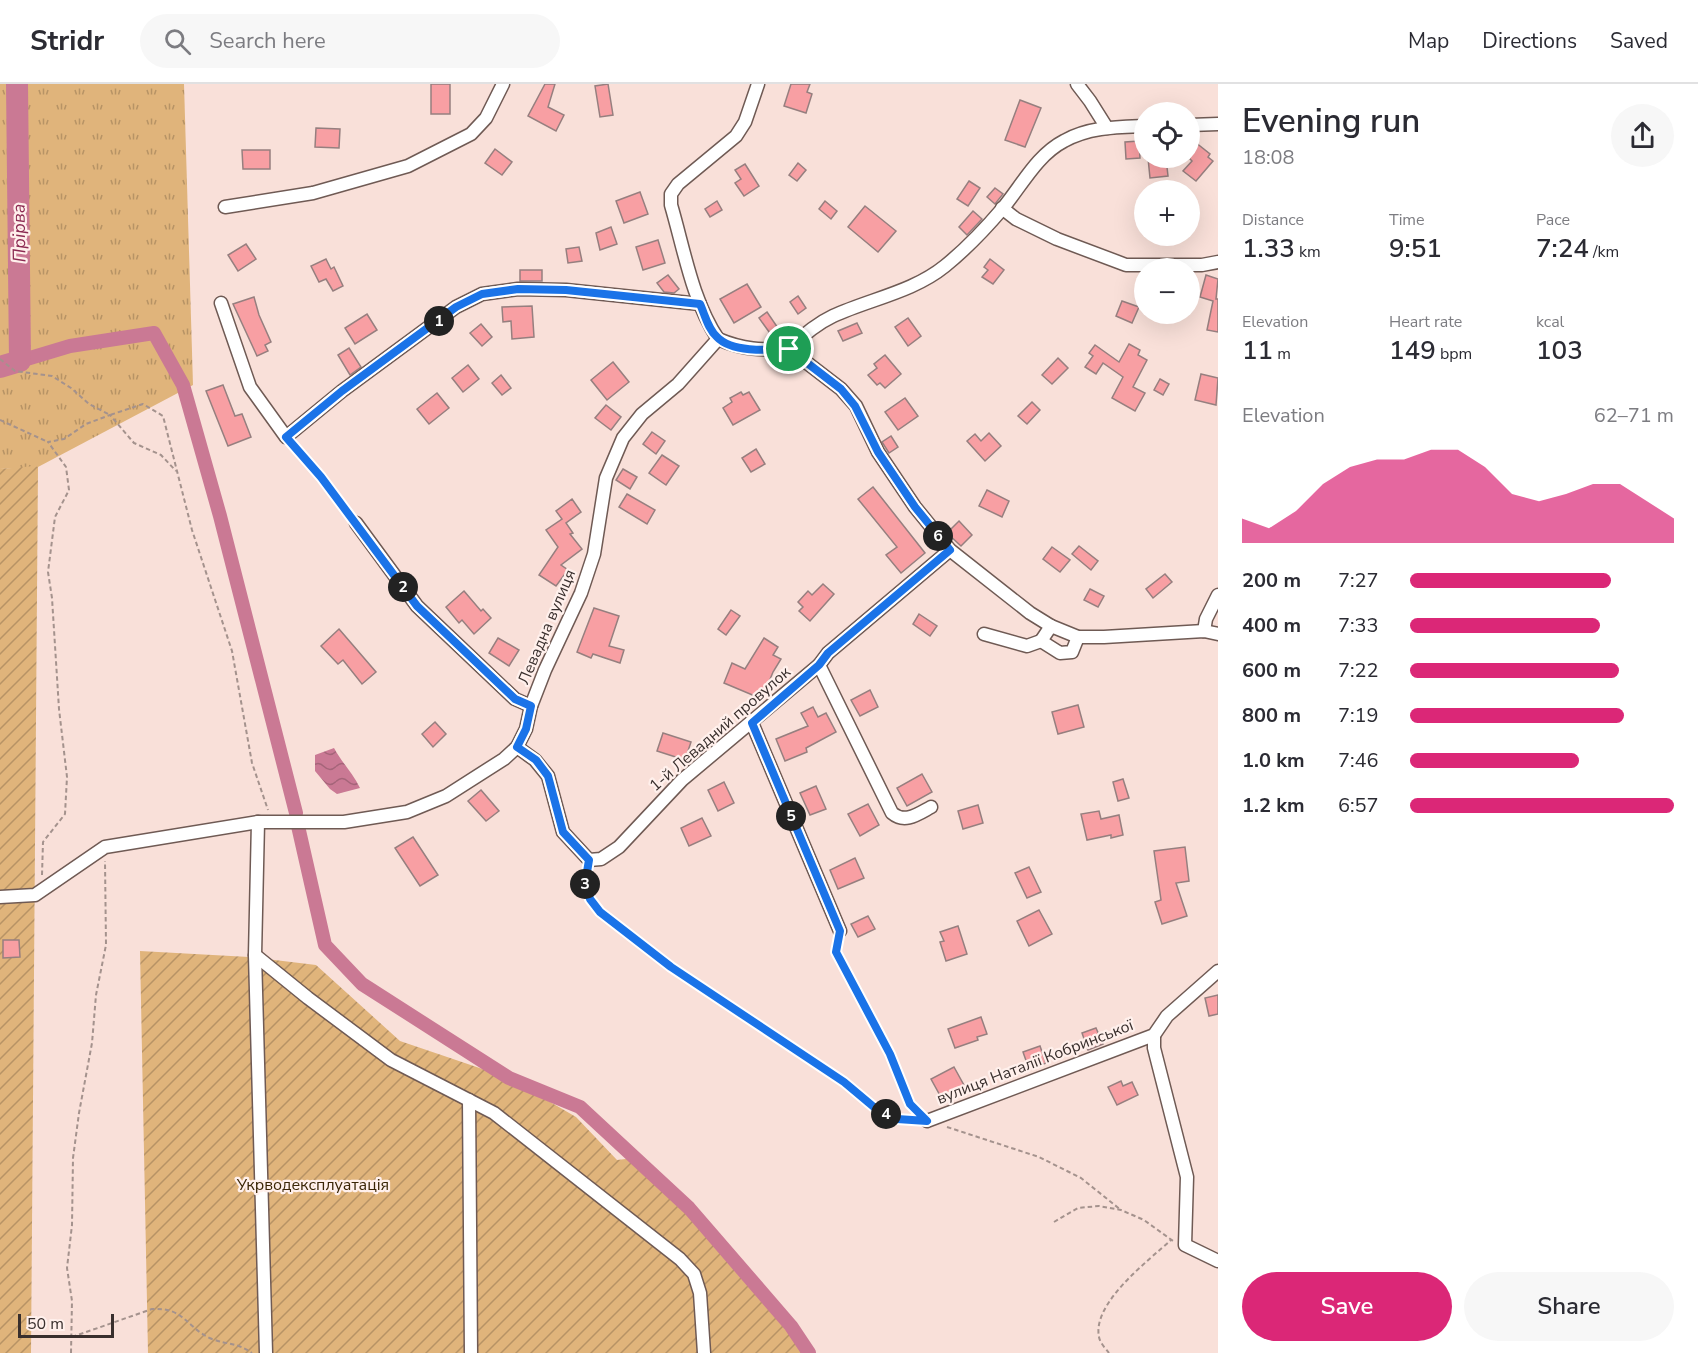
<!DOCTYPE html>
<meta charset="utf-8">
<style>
body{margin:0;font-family:"Nunito Sans",sans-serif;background:#f7f7f7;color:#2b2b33;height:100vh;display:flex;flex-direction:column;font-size:22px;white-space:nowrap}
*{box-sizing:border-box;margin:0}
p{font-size:20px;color:#7c7c81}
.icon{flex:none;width:33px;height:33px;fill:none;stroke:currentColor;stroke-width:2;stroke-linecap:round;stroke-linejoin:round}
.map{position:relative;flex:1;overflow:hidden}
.side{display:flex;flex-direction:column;background:#fff;width:480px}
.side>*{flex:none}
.buttons{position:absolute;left:1134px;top:18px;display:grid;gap:12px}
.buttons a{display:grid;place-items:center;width:66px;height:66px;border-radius:50%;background:#fff;box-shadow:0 6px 24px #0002;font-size:30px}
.scale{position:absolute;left:18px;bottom:15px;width:96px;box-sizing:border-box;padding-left:6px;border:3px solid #392f2d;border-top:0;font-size:16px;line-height:21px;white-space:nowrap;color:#392f2d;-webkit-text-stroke:4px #fff0ec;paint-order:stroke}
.pin{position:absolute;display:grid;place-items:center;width:51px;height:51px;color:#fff;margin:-26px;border:3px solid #fff;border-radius:50%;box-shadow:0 2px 6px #0007}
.km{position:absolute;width:30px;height:30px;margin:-15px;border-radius:50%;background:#222;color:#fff;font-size:16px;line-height:30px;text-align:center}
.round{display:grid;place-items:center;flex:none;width:63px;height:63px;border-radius:32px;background:#f7f7f7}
.head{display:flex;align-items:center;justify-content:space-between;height:102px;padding:0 24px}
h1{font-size:33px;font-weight:600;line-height:45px}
.figures{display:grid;grid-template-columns:repeat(3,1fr);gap:9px;height:102px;padding:6px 24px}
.figures div{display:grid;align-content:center}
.figures b{font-size:26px;font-weight:600}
.figures small{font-size:16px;font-weight:400}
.figures p{font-size:16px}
.chart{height:168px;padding:12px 24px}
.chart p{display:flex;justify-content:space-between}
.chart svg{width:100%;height:108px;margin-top:6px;fill:#db2777;opacity:.7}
.primary-button{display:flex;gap:12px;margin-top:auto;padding:12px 24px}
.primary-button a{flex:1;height:69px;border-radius:36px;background:#db2777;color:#fff;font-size:24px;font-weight:600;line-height:69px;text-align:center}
.primary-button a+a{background:#f7f7f7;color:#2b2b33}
ul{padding:0 24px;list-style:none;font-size:20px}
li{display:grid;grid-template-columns:96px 72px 1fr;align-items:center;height:45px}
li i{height:15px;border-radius:8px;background:#db2777}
header{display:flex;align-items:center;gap:36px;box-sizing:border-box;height:84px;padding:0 30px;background:#fff;border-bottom:2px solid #e1e1e2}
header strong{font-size:28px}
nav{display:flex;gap:33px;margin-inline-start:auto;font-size:21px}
.search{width:420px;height:54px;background:#f7f7f7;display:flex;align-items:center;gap:15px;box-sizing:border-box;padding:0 21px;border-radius:33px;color:#7c7c81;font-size:22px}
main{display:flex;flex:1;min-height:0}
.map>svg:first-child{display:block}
.grass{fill:url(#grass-tufts)}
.garden{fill:url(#garden-furrows)}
.water{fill:url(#water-waves)}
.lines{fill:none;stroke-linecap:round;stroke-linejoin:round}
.canal{stroke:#ca7994;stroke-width:14}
.river{stroke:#ca7994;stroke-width:22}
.building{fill:#f89fa3;stroke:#967f7f;stroke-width:1.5}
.minor-casing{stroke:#6f5a54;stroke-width:15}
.path{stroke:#a4928d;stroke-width:2;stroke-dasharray:4.5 3;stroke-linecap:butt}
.minor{stroke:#fff;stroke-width:12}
.route-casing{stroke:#fff;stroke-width:12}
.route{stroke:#1a73e8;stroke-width:8}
.labels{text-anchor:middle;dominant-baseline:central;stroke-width:4.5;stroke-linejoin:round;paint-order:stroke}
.street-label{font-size:16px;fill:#392f2d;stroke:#fff0ec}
.park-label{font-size:16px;fill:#3a2505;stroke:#fff0ec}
.water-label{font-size:18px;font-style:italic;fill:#8c2b53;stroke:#fff0ec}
</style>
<header>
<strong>Stridr</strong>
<div class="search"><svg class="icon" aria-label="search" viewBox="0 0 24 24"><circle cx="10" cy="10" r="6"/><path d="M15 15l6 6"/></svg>Search here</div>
<nav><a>Map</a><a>Directions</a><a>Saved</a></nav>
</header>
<main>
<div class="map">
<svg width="1218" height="1269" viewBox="0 0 1218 1269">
<defs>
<pattern id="grass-tufts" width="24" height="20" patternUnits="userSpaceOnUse" patternTransform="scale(1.5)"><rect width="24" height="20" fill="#e0b47b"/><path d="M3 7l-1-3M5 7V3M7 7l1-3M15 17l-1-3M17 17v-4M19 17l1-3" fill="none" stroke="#b79365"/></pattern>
<pattern id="garden-furrows" width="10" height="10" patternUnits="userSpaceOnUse" patternTransform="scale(1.5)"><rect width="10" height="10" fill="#e0b47b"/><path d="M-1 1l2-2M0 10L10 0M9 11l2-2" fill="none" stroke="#b79365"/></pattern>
<pattern id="water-waves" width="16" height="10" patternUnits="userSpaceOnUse" patternTransform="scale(1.5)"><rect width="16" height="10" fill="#ca7994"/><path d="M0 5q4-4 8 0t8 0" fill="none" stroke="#a56479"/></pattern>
</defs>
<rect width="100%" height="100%" fill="#f9e0d9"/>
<polygon class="grass" points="0,0 184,0 193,301 38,383 0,385"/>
<g class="garden">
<polygon points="35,382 38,383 31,1269 0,1269 0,385"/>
<polygon points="140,867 249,873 316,881 400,957 509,994 576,1033 617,1076 634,1074 689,1124 737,1180 805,1269 148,1269"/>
</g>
<path class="water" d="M334,664c8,15 19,25 26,40l-23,6 -7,-5 -15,-18v-16z"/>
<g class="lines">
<g class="canal">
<polyline points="20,277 70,262 154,249 183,301 220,432 296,729"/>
<polyline points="298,742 325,861 362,900 509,994 580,1023 689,1124 791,1242 809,1269"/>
</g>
<polyline class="river" points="0,283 20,277 17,0"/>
</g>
<g class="building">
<rect x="431" y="0" width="19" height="30"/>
<polygon points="545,0 555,0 548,23 564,31 556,47 528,32"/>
<polygon points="608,0 613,31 600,33 595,2"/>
<polygon points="791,0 810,0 807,8 812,10 806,29 784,22"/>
<polygon points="1020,16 1041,24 1025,63 1005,56"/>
<polygon points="316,44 340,45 339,64 315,63"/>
<polygon points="1139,57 1140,74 1126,75 1125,58"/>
<polygon points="1195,58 1210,70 1208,73 1213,77 1196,97 1183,87 1192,77 1190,75 1190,65"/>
<polygon points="495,65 512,78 502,91 485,79"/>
<polygon points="242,66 270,66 270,85 243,85"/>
<polygon points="1148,74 1166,74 1168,92 1150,94"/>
<polygon points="798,79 806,86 797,97 789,91"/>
<polygon points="745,80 759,102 744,112 735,99 741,95 735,86"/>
<polygon points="969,97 980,104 968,122 957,115"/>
<polygon points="995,104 1003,110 995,120 987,113"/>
<polygon points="640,108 648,130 624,139 616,117"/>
<polygon points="717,117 722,126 710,133 705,125"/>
<polygon points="825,117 837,127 831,135 819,125"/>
<polygon points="865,122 896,147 878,168 848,143"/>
<polygon points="973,127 982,135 967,151 959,143"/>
<polygon points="611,143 617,160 600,166 596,149"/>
<polygon points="658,156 665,179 643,186 636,163"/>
<polygon points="246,160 256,175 238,187 228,171"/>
<polygon points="579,163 582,177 568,179 566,165"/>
<polygon points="326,175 331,185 334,183 343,202 333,207 326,195 319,198 311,182"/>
<polygon points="990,175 1004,186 993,200 982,193 988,186 984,183"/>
<rect x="520" y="186" width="22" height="11"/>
<polygon points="668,191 679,205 674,209 664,208 657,199"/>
<polygon points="1206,191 1218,195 1216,215 1218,215 1218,248 1207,246 1213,217 1200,213"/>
<polygon points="747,200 761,223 734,239 720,215"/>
<polygon points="798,212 806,224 798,230 790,218"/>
<polygon points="254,213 259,231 271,258 265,261 268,267 257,272 233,220"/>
<polygon points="1122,217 1139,223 1132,239 1116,232"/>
<polygon points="532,222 534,253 512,255 511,237 503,238 502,223"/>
<polygon points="767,228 780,247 772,252 759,234"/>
<polygon points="367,230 377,246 355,260 345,244"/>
<polygon points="908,234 921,252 908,262 895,243"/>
<polygon points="857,239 862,249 843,257 838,247"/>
<polygon points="481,240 492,253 482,262 470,249"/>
<polygon points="1129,260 1140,266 1138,271 1147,276 1133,303 1145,309 1135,327 1112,314 1123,293 1103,279 1096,290 1085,283 1093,272 1089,269 1095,261 1119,278"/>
<polygon points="349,264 361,283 350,291 338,271"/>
<polygon points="885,271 901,290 885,304 880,299 877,301 868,291 877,284 874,280"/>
<polygon points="1058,274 1068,284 1052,300 1042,291"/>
<polygon points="613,278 629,298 607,316 591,296"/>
<polygon points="468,281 479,295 463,308 452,294"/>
<polygon points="1201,290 1218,294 1216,321 1195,316"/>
<polygon points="501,291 511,304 502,311 492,299"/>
<polygon points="1160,295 1169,300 1163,311 1154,306"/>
<polygon points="223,301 235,332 242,330 251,353 228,362 206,307"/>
<polygon points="741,308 743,311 749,308 760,326 733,341 723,324 732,318 730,314"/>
<polygon points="437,309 449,324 429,340 417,325"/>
<polygon points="905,314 918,332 898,346 885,328"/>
<polygon points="1032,318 1040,326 1027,340 1018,332"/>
<polygon points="606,321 621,333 611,346 595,334"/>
<polygon points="652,348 665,357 656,370 643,360"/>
<polygon points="989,349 1001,362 985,377 967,357 975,350 981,357"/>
<polygon points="891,352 898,363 889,369 882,358"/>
<polygon points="756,365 765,380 751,388 742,374"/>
<polygon points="662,371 679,382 666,401 649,389"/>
<polygon points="623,385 637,393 630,405 616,396"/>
<polygon points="873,403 925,469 901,489 886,471 897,463 858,415"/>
<polygon points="987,406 1009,417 1002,433 979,422"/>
<polygon points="627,410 655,426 647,440 619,423"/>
<polygon points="572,415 581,428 566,439 573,449 570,450 582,465 561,481 568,486 556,502 539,491 558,463 546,446 562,435 556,427"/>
<polygon points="959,437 972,451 961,462 947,449"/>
<polygon points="1079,462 1098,477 1091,486 1072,470"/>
<polygon points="1052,463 1070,476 1060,488 1043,475"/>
<polygon points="1165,490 1172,498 1153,514 1146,505"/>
<polygon points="823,500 834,510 810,537 799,527 803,523 798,518 808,507 812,511"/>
<polygon points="1090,505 1104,512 1098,523 1084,516"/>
<polygon points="464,507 481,527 483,525 491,534 474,550 462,536 459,539 446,523"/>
<polygon points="594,524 619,532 609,562 624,566 620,579 593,570 591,574 577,568"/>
<polygon points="731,526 740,532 726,551 718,545"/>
<polygon points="919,530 937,542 930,552 913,540"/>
<polygon points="339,545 376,588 362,600 343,576 338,580 321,562"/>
<polygon points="498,554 519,566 509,582 489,569"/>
<polygon points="764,554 778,563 773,571 781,575 773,588 762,615 724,599 732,579 745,585"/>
<polygon points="870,606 878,623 860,632 851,616"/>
<polygon points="1078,621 1084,643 1058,650 1052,628"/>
<polygon points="813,623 818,633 826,629 836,648 806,664 807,668 785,677 776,655 808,642 801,629"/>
<polygon points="435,638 446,650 433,663 422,650"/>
<polygon points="663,649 691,658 685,676 657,667"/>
<polygon points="922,690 932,708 907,722 897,704"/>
<polygon points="1123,695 1129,714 1118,717 1113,698"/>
<polygon points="724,698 734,719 718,727 708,706"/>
<polygon points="816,702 826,725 810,731 800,709"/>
<polygon points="481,706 499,727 486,737 468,717"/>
<polygon points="868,720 879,741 860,752 848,730"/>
<polygon points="978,721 983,739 963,745 958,727"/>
<polygon points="1099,727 1101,735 1119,731 1123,751 1111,754 1111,751 1087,756 1081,730"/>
<polygon points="702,734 711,752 689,762 681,744"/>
<polygon points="413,753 438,791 420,802 395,764"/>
<polygon points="1185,763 1189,797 1176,799 1187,832 1162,840 1155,818 1161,816 1154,767"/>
<polygon points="855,774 864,794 838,805 830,786"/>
<polygon points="1029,783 1041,808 1027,814 1015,789"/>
<polygon points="1039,826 1052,850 1029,862 1017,837"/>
<polygon points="868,832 875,845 858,853 851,840"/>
<polygon points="958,842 967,870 946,877 940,858 944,857 940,848"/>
<polygon points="3,856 19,856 20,873 3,874"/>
<polygon points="1218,911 1218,930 1209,932 1205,914"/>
<polygon points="981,933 987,950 977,953 978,956 955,964 948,945"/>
<polygon points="1096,944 1103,960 1088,966 1082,949"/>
<polygon points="1040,962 1046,979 1029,985 1023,968"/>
<polygon points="954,983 965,1003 942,1015 931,995"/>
<polygon points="1121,997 1123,1002 1132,998 1138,1011 1117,1021 1108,1003"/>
</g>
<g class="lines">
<defs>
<g id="minor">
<polyline points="1077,0 1090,17 1107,44"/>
<polyline points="1190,41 1218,40"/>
<polyline points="225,123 313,109 408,82 471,50 486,34 503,0"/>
<polyline points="1002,124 1016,135 1057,155 1126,181 1202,181 1218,178"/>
<polyline points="221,219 250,303 286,353 342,307 456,223 482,210 518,205 566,206 700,220"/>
<path d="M718,255c26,11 43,11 71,10"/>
<polyline points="789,265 841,305 856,322 878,368 915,423 950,466 1030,529 1051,542 1078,553 1104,553 1204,547 1218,550"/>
<path d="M789,265c14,-14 27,-25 44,-33 37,-17 80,-24 112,-50 21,-17 41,-38 58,-58 19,-23 34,-53 61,-67 25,-14 53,-14 80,-15"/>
<polyline points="356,439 417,522 515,615 531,622"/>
<polyline points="1051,542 1041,557 1060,569 1072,568 1078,553"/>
<polyline points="1204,547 1206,535 1218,511"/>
<polyline points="984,550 1027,562 1041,557"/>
<path d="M819,581l73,148c13,11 26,1 39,-6"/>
<polyline points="752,639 840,847"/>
<polyline points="517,663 535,676 548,692 563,748 589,776 601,775 619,763 682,696 819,581 828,569 950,466"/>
<polyline points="258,738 255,871 266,1269"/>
<path d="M0,813l35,-2 70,-48 153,-25h86l63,-10 39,-16 58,-37 13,-12 9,-18 5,-23 14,-36 36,-77 13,-39 12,-76 17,-40 19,-24 36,-30 40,-45c-26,-39 -34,-90 -47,-134v-11l7,-10 58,-48 9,-14 13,-38"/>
<polyline points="255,871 308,914 391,976 494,1029 680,1175 694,1190 700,1209 704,1269"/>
<polyline points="1154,951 1154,964 1187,1093 1185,1161 1218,1177"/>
<polyline points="469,1016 471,1269"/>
<polyline points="927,1037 1154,951 1167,932 1218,887"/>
</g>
</defs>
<use href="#minor" class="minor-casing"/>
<g class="path">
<polyline points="0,275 15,287 52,292 71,304 89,320 110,331 143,320 163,332 192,446 232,567 252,679 268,726"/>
<polyline points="0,336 48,358"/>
<polyline points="294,362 321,392 349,429"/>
<polyline points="587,788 585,800 589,815 600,828 671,883 844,998 875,1024 897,1035 916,1036"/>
<polyline points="42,791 43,758 65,730 67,693 59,625 52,514 48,488 55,433 69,406 66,383 48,358 64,355 86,340 110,331 134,359 161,371 176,387"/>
<polyline points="838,858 836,868 889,970 910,1020 919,1029"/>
<polyline points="947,1043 1039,1073 1081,1094 1121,1126"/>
<polyline points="1054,1138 1078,1124 1099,1122 1121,1126 1144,1136 1173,1157"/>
<path d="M72,1253l80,-28c33,-2 34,19 60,30 16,6 24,3 40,14"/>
<polyline points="71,1269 72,1217 67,1184 72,1141 73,1074 79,1029 92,959 96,911 106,861 105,777"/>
<path d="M1109,1269c-3,-4 -9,-10 -10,-16 -7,-34 49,-76 72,-97"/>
</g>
<use href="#minor" class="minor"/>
</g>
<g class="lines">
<defs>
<path id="route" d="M518,205l48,1 134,14c5,11 8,25 17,33 15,16 53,13 72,12l52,40 14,17 23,46 37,55 35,43 -122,103 -9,12 -67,58 88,208 -4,21 54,102 20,50 17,17 -30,-2 -22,-11 -31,-26 -173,-115 -71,-55 -10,-13 -5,-15 4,-24 -26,-28 -15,-56 -12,-16 -19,-13 9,-18 5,-23 -16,-7 -98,-93 -96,-129 -35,-40 56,-46 114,-84 26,-13z"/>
</defs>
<use href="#route" class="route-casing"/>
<use href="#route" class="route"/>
</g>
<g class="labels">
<g class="street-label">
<text transform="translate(547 543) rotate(-67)">Левадна вулиця</text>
<text transform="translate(720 645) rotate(-41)">1-й Левадний провулок</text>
<text transform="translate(1035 978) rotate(-21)">вулиця Наталії Кобринської</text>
</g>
<g class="park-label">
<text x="313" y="1101">Укрводексплуатація</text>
</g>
<g class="water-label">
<text transform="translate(19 149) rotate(-91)">Прірва</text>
</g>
</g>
</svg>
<div class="buttons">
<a><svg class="icon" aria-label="locate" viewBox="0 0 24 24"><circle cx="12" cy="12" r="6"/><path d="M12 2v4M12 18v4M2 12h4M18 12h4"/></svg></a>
<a>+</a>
<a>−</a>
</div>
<div class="scale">50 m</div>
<div class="pin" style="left:789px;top:265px;background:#1e9e55"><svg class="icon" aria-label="arrive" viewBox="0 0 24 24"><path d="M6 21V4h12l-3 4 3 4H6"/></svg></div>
<b class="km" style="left:439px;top:237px">1</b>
<b class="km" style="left:403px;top:503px">2</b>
<b class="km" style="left:585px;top:800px">3</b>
<b class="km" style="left:886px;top:1030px">4</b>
<b class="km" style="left:791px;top:732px">5</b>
<b class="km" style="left:938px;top:452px">6</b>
</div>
<section class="side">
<div class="head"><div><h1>Evening run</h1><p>18:08</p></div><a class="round"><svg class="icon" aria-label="share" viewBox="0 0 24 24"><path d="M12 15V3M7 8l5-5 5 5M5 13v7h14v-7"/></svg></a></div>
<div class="figures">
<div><p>Distance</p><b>1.33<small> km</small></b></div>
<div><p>Time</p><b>9:51</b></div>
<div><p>Pace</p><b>7:24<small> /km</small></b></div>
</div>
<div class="figures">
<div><p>Elevation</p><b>11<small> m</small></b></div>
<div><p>Heart rate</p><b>149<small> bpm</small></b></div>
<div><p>kcal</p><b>103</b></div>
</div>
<div class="chart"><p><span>Elevation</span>62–71 m</p>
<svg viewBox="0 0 160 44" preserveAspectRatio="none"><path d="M0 44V34L10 38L20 31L30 20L40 13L50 10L60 10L70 6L80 6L90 13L100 24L110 27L120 24L130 20L140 20L150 27L160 34V44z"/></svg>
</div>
<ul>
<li><b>200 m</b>7:27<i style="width:76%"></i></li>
<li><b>400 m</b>7:33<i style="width:72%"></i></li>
<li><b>600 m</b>7:22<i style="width:79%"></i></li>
<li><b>800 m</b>7:19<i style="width:81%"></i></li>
<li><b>1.0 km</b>7:46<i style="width:64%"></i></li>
<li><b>1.2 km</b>6:57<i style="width:100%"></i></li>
</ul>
<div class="primary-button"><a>Save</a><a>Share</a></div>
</section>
</main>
